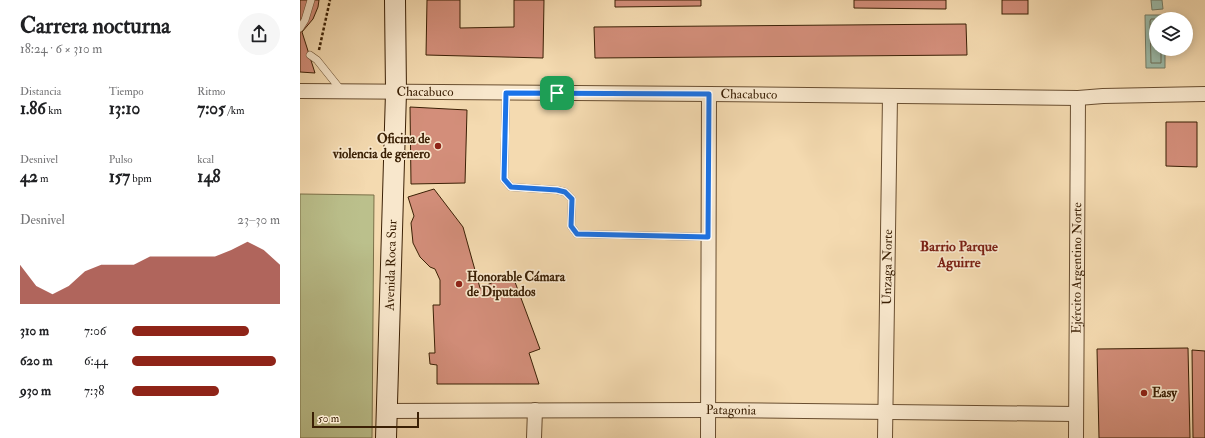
<!DOCTYPE html>
<html lang="es">
<meta charset="utf-8">
<style>
body{margin:0;font-family:"IM FELL Double Pica",serif;background:#f6f6f6;color:#202124;height:100vh;display:flex;flex-direction:column;font-size:15px;white-space:nowrap}
*{box-sizing:border-box;margin:0}
p{font-size:13px;color:#757577}
.icon{flex:none;width:22px;height:22px;fill:none;stroke:currentColor;stroke-width:2;stroke-linecap:round;stroke-linejoin:round}
.map{position:relative;flex:1;overflow:hidden}
.drawer{display:flex;flex-direction:column;background:#fff;width:300px}
.drawer>*{flex:none}
.fabs{position:absolute;left:849px;top:12px;display:grid;gap:8px}
.fabs a{display:grid;place-items:center;width:44px;height:44px;border-radius:50%;background:#fff;box-shadow:0 2px 10px #0003;font-size:20px}
.scale{position:absolute;left:12px;bottom:10px;width:107px;box-sizing:border-box;padding-left:4px;border:2px solid #3b2005;border-top:0;font-size:11px;line-height:14px;white-space:nowrap;color:#3b2005;-webkit-text-stroke:3px #f8e7cc;paint-order:stroke}
.pin{position:absolute;display:grid;place-items:center;width:34px;height:34px;color:#fff;margin:-17px;border-radius:8px;box-shadow:0 2px 6px #0006}
.round{display:grid;place-items:center;flex:none;width:42px;height:42px;border-radius:21px;background:#f6f6f6}
.headline{display:flex;align-items:center;justify-content:space-between;height:68px;padding:0 20px}
h1{font-size:22px;font-weight:800;line-height:30px}
.stats{display:grid;grid-template-columns:repeat(3,1fr);gap:6px;height:68px;padding:4px 20px}
.stats div{display:grid;align-content:center}
.stats b{font-size:17px;font-weight:800}
.stats small{font-size:11px;font-weight:400}
.stats p{font-size:11px}
.chart{height:112px;padding:8px 20px}
.chart p{display:flex;justify-content:space-between}
.chart svg{width:100%;height:72px;margin-top:4px;fill:#8f2418;opacity:.7}
ul{padding:0 20px;list-style:none;font-size:13px}
li{display:grid;grid-template-columns:64px 48px 1fr;align-items:center;height:30px}
li i{height:10px;border-radius:5px;background:#8f2418}
main{display:flex;flex:1;min-height:0}
.map>svg:first-child{display:block}
.green{fill:#bbc08c;stroke:#7b7048}
.water{fill:#9cbba9;stroke:#757d67}
.lines{fill:none;stroke-linecap:round;stroke-linejoin:round}
.shore{stroke:#6c6e57;stroke-width:1}
.building{fill:#d38e7a;stroke:#3b2005}
.service-casing{stroke:#694e30;stroke-width:8}
.minor-casing{stroke:#694e30;stroke-width:16}
.secondary-casing{stroke:#3b2005;stroke-width:22}
.path{stroke:#3b2005;stroke-width:2.5;stroke-dasharray:3 2;stroke-linecap:butt}
.service{stroke:#f8e7cc;stroke-width:7}
.minor{stroke:#f8e7cc;stroke-width:14}
.secondary{stroke:#f8e7cc;stroke-width:20}
.route-casing{stroke:#fff;stroke-width:8}
.route{stroke:#1a73e8;stroke-width:5}
.poi-dot{fill:#8f2418;stroke:#f8e7cc;stroke-width:1.5}
.labels{text-anchor:middle;dominant-baseline:central;stroke-width:3.5;stroke-linejoin:round;paint-order:stroke}
.street-label{font-size:13px;fill:#3b2005;stroke:#f8e7cc}
.poi-label{font-size:13px;font-weight:bold;fill:#3b2005;stroke:#f8e7cc;text-anchor:start}
.neighbourhood-label{font-size:14px;font-weight:bold;fill:#7a1f14;stroke:#f8e7cc}
</style>
<main>
<section class="drawer">
<div class="headline"><div><h1>Carrera nocturna</h1><p>18:24 · 6 × 310 m</p></div><a class="round"><svg class="icon" aria-label="share" viewBox="0 0 24 24"><path d="M12 15V3M7 8l5-5 5 5M5 13v7h14v-7"/></svg></a></div>
<div class="stats">
<div><p>Distancia</p><b>1.86<small> km</small></b></div>
<div><p>Tiempo</p><b>13:10</b></div>
<div><p>Ritmo</p><b>7:05<small> /km</small></b></div>
</div>
<div class="stats">
<div><p>Desnivel</p><b>42<small> m</small></b></div>
<div><p>Pulso</p><b>157<small> bpm</small></b></div>
<div><p>kcal</p><b>148</b></div>
</div>
<div class="chart"><p><span>Desnivel</span>23–30 m</p>
<svg viewBox="0 0 160 44" preserveAspectRatio="none"><path d="M0 44V20L10 33L20 38L30 33L40 24L50 20L60 20L70 20L80 15L90 15L100 15L110 15L120 15L130 11L140 6L150 11L160 20V44z"/></svg>
</div>
<ul>
<li><b>310 m</b>7:06<i style="width:79%"></i></li>
<li><b>620 m</b>6:44<i style="width:97%"></i></li>
<li><b>930 m</b>7:38<i style="width:59%"></i></li>
</ul>
</section>
<div class="map">
<svg width="905" height="438" viewBox="0 0 905 438">
<rect width="100%" height="100%" fill="#f4dab0"/>
<filter id="stains"><feTurbulence type="fractalNoise" baseFrequency=".005" numOctaves="4"/><feColorMatrix values="0 0 0 0 .2 0 0 0 0 .09 0 0 0 0 .02 0 0 0 .5 -.17"/></filter>
<radialGradient id="worn" r=".72"><stop offset=".6" stop-color="#630" stop-opacity="0"/><stop offset="1" stop-color="#630" stop-opacity=".3"/></radialGradient>
<polygon class="green" points="0,194 74,195 72,438 0,438"/>
<g class="water">
<polygon points="851,0 862,0 863,9 852,10"/>
<polygon points="845,15 865,15 865,19 856,19 856,49 865,49 865,68 846,68"/>
</g>
<g class="lines">
<polyline class="shore" points="860,19 851,19 850,21 851,63 861,63 861,49"/>
</g>
<g class="building">
<polygon points="0,0 19,0 18,7 13,19 2,32 15,73 0,72"/>
<polygon points="127,0 160,0 160,28 214,27 214,0 244,0 243,58 126,55"/>
<polygon points="315,0 401,0 401,6 315,7"/>
<polygon points="554,0 646,0 646,9 554,8"/>
<rect x="702" y="0" width="26" height="14"/>
<polygon points="666,24 667,55 295,58 294,27"/>
<polygon points="110,107 167,110 165,183 111,184"/>
<polygon points="866,122 897,122 897,167 866,166"/>
<polygon points="134,189 163,227 180,288 212,274 240,349 229,353 239,384 137,384 137,365 130,364 129,353 135,353 133,305 140,305 140,280 135,269 130,267 120,257 113,243 111,223 114,216 108,197"/>
<polygon points="888,348 890,438 799,438 797,349"/>
<polygon points="892,350 905,351 905,438 893,438"/>
</g>
<g class="lines">
<defs>
<g id="service">
<polyline points="0,28 5,20 11,0"/>
<polyline points="10,55 17,60 41,90"/>
<polyline points="206,93 204,179 211,187 257,190 265,192 272,199 271,226 277,234 408,237"/>
</g>
<g id="minor">
<path id="s1" d="M0,91l409,3 369,4 25,-2 102,-2"/>
<path id="s2" d="M86,411l322,-1 367,4"/>
<polyline points="234,438 235,410"/>
<polyline points="408,438 409,94"/>
<path id="s3" d="M585,438l5,-342"/>
<path id="s4" d="M776,438l2,-340"/>
</g>
<g id="secondary">
<path id="s5" d="M86,438l10,-346 -1,-92"/>
</g>
</defs>
<use href="#service" class="service-casing"/>
<use href="#minor" class="minor-casing"/>
<use href="#secondary" class="secondary-casing"/>
<polyline class="path" points="19,50 30,0"/>
<use href="#service" class="service"/>
<use href="#minor" class="minor"/>
<use href="#secondary" class="secondary"/>
</g>
<g class="lines">
<defs>
<polygon id="route" points="206,93 409,94 408,237 277,234 271,226 272,199 265,192 257,190 211,187 204,179"/>
</defs>
<use href="#route" class="route-casing"/>
<use href="#route" class="route"/>
</g>
<g class="poi-dot">
<circle cx="138" cy="146" r="4"/>
<circle cx="159" cy="284" r="4"/>
<circle cx="844" cy="393" r="4"/>
</g>
<g class="labels">
<g class="street-label">
<text stroke="none"><textPath href="#s1" startOffset="125">Chacabuco</textPath></text>
<text stroke="none"><textPath href="#s1" startOffset="449">Chacabuco</textPath></text>
<text stroke="none"><textPath href="#s5" startOffset="173">Avenida Roca Sur</textPath></text>
<text stroke="none"><textPath href="#s3" startOffset="171">Unzaga Norte</textPath></text>
<text stroke="none"><textPath href="#s4" startOffset="170">Ejército Argentino Norte</textPath></text>
<text stroke="none"><textPath href="#s2" startOffset="345">Patagonia</textPath></text>
</g>
<g class="poi-label">
<text x="130" y="139" text-anchor="end">Oficina de<tspan x="130" dy="15">violencia de genero</tspan></text>
<text x="167" y="277">Honorable Cámara<tspan x="167" dy="15">de Diputados</tspan></text>
<text x="852" y="393">Easy</text>
</g>
<g class="neighbourhood-label">
<text x="659" y="246">Barrio Parque<tspan x="659" dy="16">Aguirre</tspan></text>
</g>
</g>
<rect width="100%" height="100%" filter="url(#stains)"/>
<rect width="100%" height="100%" fill="url(#worn)"/>
</svg>
<div class="fabs">
<a><svg class="icon" aria-label="layers" viewBox="0 0 24 24"><path d="M12 4l9 5-9 5-9-5zM3 14l9 5 9-5"/></svg></a>
</div>
<div class="scale">50 m</div>
<div class="pin" style="left:257px;top:93px;background:#1e9e55"><svg class="icon" aria-label="arrive" viewBox="0 0 24 24"><path d="M6 21V4h12l-3 4 3 4H6"/></svg></div>
</div>
</main>
